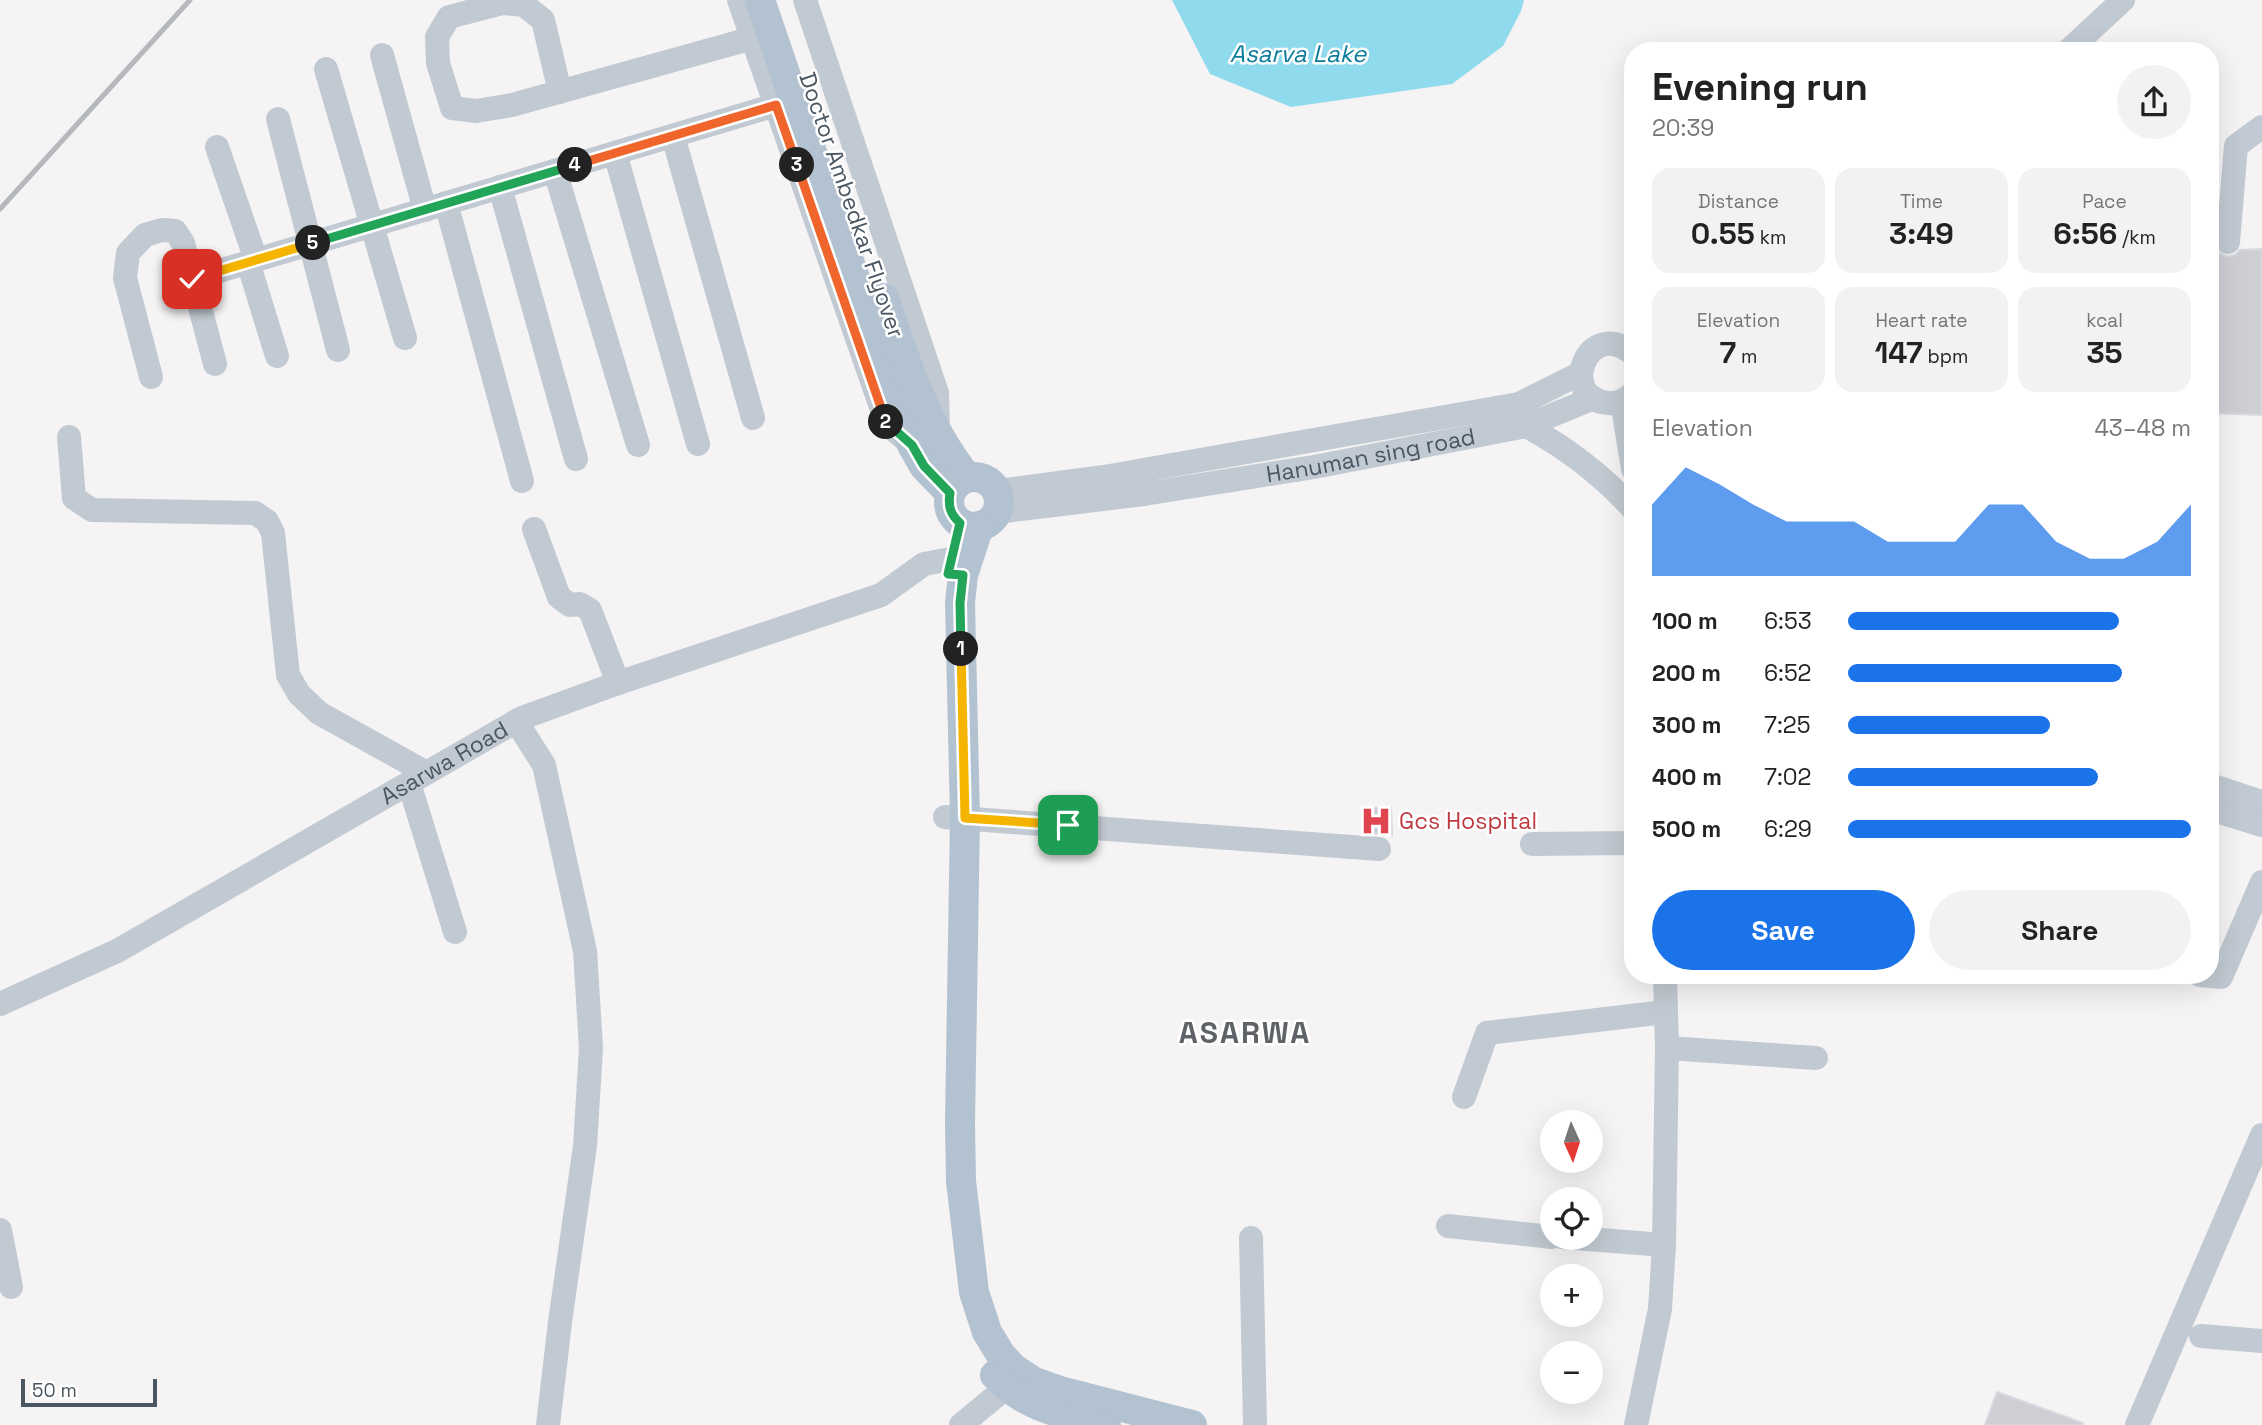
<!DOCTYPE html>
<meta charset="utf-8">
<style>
body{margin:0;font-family:"Space Grotesk",sans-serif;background:#f2f2f2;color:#222;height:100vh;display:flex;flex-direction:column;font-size:26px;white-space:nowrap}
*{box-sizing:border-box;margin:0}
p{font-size:23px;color:#767676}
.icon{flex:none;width:38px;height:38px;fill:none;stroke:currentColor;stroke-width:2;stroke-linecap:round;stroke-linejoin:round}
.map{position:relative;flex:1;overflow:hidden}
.side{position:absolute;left:1624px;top:42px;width:595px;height:942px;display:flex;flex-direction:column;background:#fff;border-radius:28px;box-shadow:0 7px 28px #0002}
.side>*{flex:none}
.needle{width:46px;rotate:177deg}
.controls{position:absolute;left:1540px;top:1110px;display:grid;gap:14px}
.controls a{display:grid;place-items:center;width:63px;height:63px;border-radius:50%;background:#fff;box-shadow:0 7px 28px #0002;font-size:35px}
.scale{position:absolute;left:21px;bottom:18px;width:136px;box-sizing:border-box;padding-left:7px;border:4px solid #4a5661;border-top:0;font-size:19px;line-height:24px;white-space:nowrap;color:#4a5661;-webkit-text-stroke:5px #fff;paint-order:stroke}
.pin{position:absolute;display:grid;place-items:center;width:60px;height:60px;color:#fff;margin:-30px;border-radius:14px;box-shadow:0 4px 10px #0006}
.km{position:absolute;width:35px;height:35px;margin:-18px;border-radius:50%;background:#222;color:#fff;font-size:19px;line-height:35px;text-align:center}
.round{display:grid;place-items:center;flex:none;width:74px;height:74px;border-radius:37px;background:#f2f2f2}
.overview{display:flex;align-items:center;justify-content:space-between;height:119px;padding:0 28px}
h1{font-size:38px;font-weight:600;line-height:52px}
.stats{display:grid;grid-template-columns:repeat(3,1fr);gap:10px;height:119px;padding:7px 28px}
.stats div{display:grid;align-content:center;border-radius:18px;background:#f2f2f2;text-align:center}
.stats b{font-size:30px;font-weight:600}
.stats small{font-size:19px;font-weight:400}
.stats p{font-size:19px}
.chart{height:196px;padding:14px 28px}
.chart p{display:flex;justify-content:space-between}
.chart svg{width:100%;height:126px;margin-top:7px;fill:#1a73e8;opacity:.7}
.primary-button{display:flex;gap:14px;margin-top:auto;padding:14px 28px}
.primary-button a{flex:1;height:80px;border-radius:42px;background:#1a73e8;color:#fff;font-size:28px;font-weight:600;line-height:80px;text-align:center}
.primary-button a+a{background:#f2f2f2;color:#222}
ul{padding:0 28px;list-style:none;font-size:23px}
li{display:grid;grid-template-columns:112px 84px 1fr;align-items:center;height:52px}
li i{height:18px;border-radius:9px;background:#1a73e8}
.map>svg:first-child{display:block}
.water{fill:#90daee}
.building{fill:#cdcfd5;stroke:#d7d9de;stroke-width:2}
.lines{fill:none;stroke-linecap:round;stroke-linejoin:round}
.minor{stroke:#c1cad2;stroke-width:24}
.major{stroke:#b3c2d1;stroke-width:30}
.rail{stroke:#b5b8bd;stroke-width:5}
.split-1-casing{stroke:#fff;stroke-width:14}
.split-2-casing{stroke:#fff;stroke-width:14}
.split-3-casing{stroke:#fff;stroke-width:14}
.split-4-casing{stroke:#fff;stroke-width:14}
.split-5-casing{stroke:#fff;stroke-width:14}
.split-6-casing{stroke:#fff;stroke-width:14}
.split-1{stroke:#f5b400;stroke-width:9}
.split-2{stroke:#22a559;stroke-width:9}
.split-3{stroke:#f0652b;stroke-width:9}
.split-4{stroke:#f0652b;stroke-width:9}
.split-5{stroke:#22a559;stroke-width:9}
.split-6{stroke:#f5b400;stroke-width:9}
.labels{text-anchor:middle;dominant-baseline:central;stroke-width:5;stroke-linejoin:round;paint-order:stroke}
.street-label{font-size:23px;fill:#4a5661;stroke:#fff}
.health-label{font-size:23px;fill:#be3a42;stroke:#fff;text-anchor:start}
.water-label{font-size:24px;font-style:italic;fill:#0c7c9b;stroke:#fff}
.district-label{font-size:30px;font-weight:bold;letter-spacing:2px;fill:#5f6368;stroke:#fff}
</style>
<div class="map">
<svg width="2262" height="1425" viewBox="0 0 2262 1425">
<rect width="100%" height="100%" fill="#f5f3f3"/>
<polygon class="water" points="1172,0 1524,0 1521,11 1503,46 1452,84 1291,107 1210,74"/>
<g class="building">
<polygon points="2262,249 2262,415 2210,413 2210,251 2216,251 2227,257 2235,255 2240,250"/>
<polygon points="1391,807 1392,835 1367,833 1366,808"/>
<polygon points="1997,1392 2083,1423 2083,1425 1985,1425"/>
</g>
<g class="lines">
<g class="minor">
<polyline points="739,0 887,424 912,445"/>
<polyline points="805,0 937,393 938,429"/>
<polyline points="2068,51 2123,0"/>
<polyline points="382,55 425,210"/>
<polyline points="326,69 405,338"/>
<polyline points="560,92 543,20 524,5 503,3 449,17 437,37 438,63 452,108 476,111 512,105 753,38"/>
<polyline points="278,119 338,350"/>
<polyline points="673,136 753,418"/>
<polyline points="217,147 256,260"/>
<polyline points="615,153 698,444"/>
<polyline points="555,171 638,445"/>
<polyline points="500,187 576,459"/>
<polyline points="446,203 522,481"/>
<polyline points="2228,242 2236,146 2262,127"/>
<polyline points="248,262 277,356"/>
<polyline points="192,279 776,105"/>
<path d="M1633,354c-46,-39 -76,45 -25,49 10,1 18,-3 25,-10"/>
<polyline points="151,377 125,278 128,253 145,235 162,230 175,231 183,243 215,364"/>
<polyline points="1622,401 1633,469"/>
<path d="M1526,426c41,22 76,49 107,83"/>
<polyline points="69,437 74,498 92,510 255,513 267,521 273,533 288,675 299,694 319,713 425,772"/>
<polyline points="997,491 1104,477 1519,404 1581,373"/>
<path id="s1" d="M997,512l147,-18 170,-27 212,-41 68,-28"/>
<polyline points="534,529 559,597 570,605 580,604 590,610 618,683"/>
<polyline points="516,721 544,765 585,951 591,1048 585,1146 560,1322 548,1425"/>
<polyline points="409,783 455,932"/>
<polyline points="2210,785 2262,802"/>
<polyline points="2210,809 2262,825"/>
<polyline points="945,817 1379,849"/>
<polyline points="1532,844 1633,843"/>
<polyline points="2200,975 2221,977 2262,882"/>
<path id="s2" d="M0,1004l117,-53 405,-233 96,-35 263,-88 43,-31 27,-5 17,1"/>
<polyline points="1667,1048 1816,1058"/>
<polyline points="1464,1097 1487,1033 1665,1012"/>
<polyline points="1448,1226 1552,1237"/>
<polyline points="0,1230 11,1287"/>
<polyline points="1562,1237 1664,1245"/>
<polyline points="1251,1238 1255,1425"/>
<polyline points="2201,1336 2262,1341"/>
<polyline points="961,1425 1020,1376"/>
<polyline points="1636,1425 1660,1309 1664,1245 1667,1048 1665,975"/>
<polyline points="2137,1425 2262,1135"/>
</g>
<g class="major">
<polyline points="760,0 912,445 924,466 950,493"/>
<path d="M884,298c21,62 41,127 83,179"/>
<circle cx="974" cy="502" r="25"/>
<polyline points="979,526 963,575 960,603 965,818 960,1122 961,1181 974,1292 987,1332 1001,1355 1013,1368 1034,1382 1060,1391 1192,1425"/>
<path d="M995,1375c30,33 69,39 111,50"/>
</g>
<polyline class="rail" points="0,209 190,0"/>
</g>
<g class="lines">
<defs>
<polyline id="split-1" points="961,649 965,818 1068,825"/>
<path id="split-2" d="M886,422l26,23 12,21 26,27c-2,13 0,21 10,30l-12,51 15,1 -3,28 1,46"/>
<polyline id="split-3" points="797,165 886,422"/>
<polyline id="split-4" points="575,165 776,105 797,165"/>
<polyline id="split-5" points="313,243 575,165"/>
<polyline id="split-6" points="192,279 313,243"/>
</defs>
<use href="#split-1" class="split-1-casing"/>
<use href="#split-2" class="split-2-casing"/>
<use href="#split-3" class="split-3-casing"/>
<use href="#split-4" class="split-4-casing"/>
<use href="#split-5" class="split-5-casing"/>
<use href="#split-6" class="split-6-casing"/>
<use href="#split-1" class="split-1"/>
<use href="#split-2" class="split-2"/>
<use href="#split-3" class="split-3"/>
<use href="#split-4" class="split-4"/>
<use href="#split-5" class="split-5"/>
<use href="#split-6" class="split-6"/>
</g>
<defs>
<symbol id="hospital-bare" viewBox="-9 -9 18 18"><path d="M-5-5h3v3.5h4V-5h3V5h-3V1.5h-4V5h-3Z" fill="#e0444e" stroke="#fff" stroke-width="2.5" paint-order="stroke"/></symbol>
</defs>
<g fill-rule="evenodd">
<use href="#hospital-bare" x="1354" y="799" width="44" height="44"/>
</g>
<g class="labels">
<g class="street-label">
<text transform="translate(852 205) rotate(71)">Doctor Ambedkar Flyover</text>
<text stroke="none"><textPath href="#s1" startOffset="378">Hanuman sing road</textPath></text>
<text stroke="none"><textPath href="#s2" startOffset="506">Asarwa Road</textPath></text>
</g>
<g class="health-label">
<text x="1399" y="821">Gcs Hospital</text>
</g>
<g class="water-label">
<text x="1298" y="53">Asarva Lake</text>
</g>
<g class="district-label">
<text x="1245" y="1032">ASARWA</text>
</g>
</g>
</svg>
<div class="controls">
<a><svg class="needle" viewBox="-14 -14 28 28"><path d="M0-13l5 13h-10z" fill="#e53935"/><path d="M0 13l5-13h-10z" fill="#767676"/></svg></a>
<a><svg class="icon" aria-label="locate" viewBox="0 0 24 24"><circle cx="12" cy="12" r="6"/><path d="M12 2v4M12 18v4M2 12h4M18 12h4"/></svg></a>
<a>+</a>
<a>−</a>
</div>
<div class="scale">50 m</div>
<div class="pin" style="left:1068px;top:825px;background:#1e9e55"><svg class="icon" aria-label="arrive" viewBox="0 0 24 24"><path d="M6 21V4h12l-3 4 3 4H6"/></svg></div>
<div class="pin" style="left:192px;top:279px;background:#d93025"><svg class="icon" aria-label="check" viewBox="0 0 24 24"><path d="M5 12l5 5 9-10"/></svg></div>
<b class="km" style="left:961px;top:649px">1</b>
<b class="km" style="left:886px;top:422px">2</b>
<b class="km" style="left:797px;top:165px">3</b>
<b class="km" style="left:575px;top:165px">4</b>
<b class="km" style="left:313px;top:243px">5</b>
<section class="side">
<div class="overview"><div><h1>Evening run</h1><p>20:39</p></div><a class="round"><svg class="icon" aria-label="share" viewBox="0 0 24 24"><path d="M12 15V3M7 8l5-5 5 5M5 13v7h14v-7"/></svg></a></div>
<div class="stats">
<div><p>Distance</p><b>0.55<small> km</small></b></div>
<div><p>Time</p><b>3:49</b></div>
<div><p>Pace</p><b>6:56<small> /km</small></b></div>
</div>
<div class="stats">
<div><p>Elevation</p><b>7<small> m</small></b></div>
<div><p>Heart rate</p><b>147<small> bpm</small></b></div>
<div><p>kcal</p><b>35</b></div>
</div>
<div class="chart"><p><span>Elevation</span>43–48 m</p>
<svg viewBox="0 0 160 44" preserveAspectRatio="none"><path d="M0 44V19L10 6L20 12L30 19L40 25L50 25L60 25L70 32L80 32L90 32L100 19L110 19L120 32L130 38L140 38L150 32L160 19V44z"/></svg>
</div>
<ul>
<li><b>100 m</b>6:53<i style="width:79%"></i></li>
<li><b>200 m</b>6:52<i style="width:80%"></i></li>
<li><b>300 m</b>7:25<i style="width:59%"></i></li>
<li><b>400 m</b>7:02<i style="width:73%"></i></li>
<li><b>500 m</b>6:29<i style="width:100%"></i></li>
</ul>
<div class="primary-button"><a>Save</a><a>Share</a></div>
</section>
</div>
